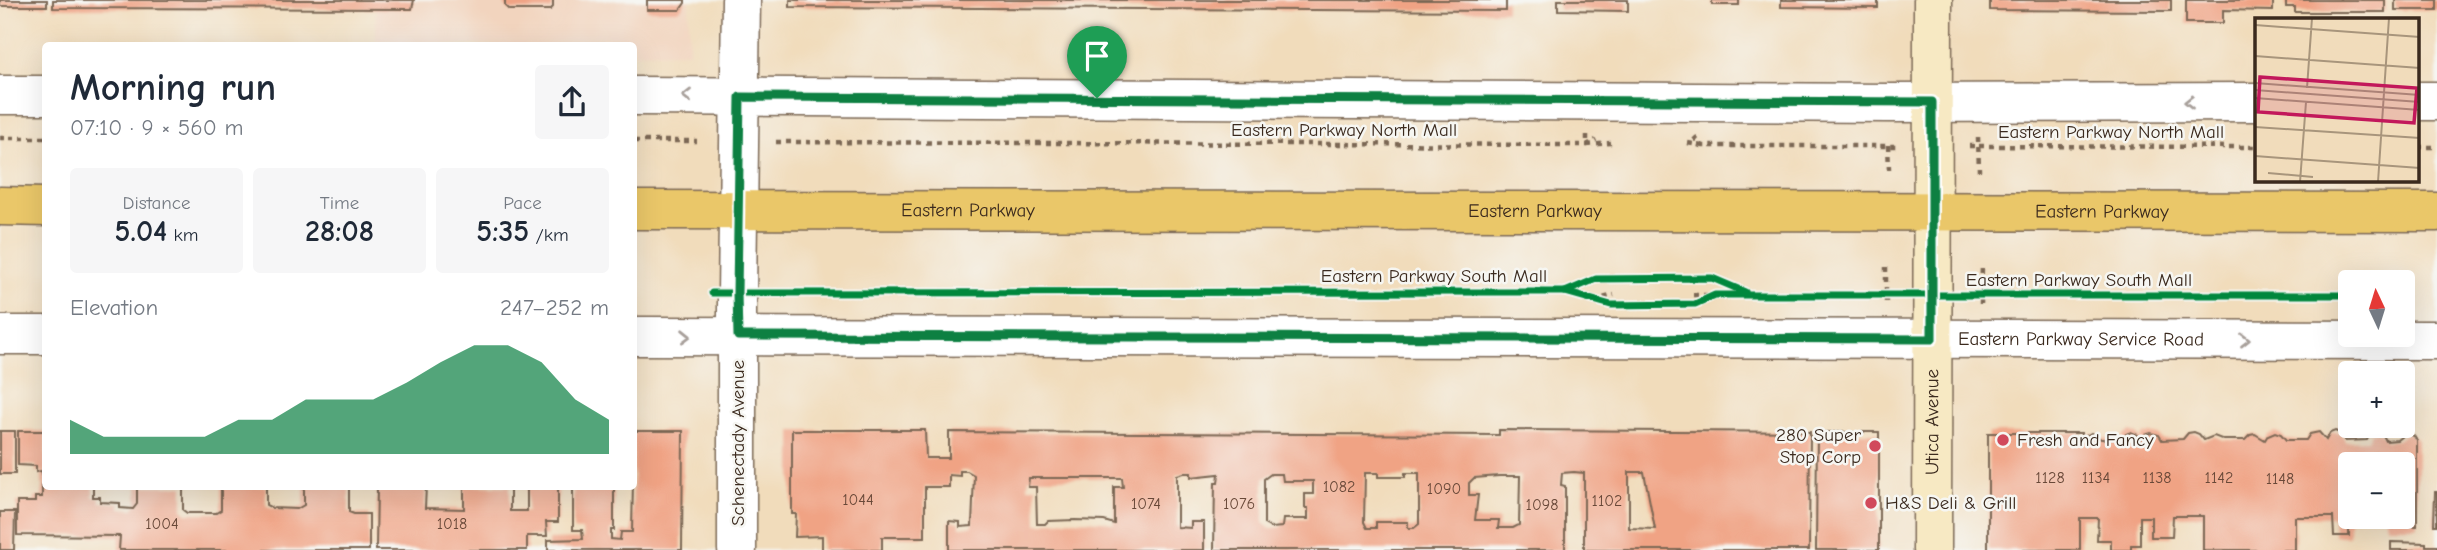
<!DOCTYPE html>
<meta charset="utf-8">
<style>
body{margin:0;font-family:"Comic Neue",sans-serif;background:#f6f6f7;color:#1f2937;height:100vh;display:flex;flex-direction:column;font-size:26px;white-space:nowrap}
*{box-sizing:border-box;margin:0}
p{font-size:23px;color:#747a83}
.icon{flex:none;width:38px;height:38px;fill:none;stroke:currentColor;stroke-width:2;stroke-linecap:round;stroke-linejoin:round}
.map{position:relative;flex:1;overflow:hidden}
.drawer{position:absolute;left:42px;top:42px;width:595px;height:448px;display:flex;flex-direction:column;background:#fff;border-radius:7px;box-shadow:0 7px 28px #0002}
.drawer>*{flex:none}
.needle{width:46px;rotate:356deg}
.fabs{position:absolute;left:2338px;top:270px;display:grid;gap:14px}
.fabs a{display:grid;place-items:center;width:77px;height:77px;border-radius:7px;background:#fff;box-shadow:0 7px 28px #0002;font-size:35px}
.pin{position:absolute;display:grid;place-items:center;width:60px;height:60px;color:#fff;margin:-72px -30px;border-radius:50% 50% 50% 0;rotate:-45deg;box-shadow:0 0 7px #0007}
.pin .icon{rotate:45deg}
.round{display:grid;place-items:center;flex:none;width:74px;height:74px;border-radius:7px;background:#f6f6f7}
.head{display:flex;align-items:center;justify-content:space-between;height:119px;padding:0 28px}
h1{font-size:38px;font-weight:800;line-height:52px}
.metrics{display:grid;grid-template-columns:repeat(3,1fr);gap:10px;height:119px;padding:7px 28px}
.metrics div{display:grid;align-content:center;border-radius:7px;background:#f6f6f7;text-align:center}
.metrics b{font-size:30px;font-weight:800}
.metrics small{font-size:19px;font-weight:400}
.metrics p{font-size:19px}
.chart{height:196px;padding:14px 28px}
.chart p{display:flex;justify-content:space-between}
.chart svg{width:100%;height:126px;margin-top:7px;fill:#0b8043;opacity:.7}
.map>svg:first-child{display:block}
.built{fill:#f2d4be}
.building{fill:#f0a384;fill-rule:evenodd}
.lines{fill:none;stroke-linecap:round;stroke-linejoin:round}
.street-casing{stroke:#7b6855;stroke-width:41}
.secondary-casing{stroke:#7b6855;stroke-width:41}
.primary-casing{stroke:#7b6855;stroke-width:41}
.path{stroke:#7b6855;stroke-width:4.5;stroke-dasharray:5 5;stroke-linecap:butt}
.street{stroke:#fff;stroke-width:38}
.secondary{stroke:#f7e9c3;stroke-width:38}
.primary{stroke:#eac769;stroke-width:38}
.cycleway-casing{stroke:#f6f6f2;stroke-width:11}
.cycleway{stroke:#00873e;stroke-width:7}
.oneway{stroke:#a79f9a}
.route-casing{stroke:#fff;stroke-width:14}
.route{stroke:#0b8043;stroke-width:9}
.poi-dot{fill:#d1495b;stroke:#f6f6f2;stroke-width:2.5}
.labels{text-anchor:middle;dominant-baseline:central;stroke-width:5;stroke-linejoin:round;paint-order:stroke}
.number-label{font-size:16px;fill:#684838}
.street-label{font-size:19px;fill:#3b2a1e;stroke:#f6f6f2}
.poi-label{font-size:19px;fill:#3b2a1e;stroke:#f6f6f2;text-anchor:start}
.inset-road{fill:none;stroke:#a8957c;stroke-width:2}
.view{fill:#c2185b;fill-opacity:0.15;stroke:#c2185b;stroke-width:3.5}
.inset-edge{fill:none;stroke:#3b2a1e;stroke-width:3.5}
</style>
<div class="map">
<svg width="2437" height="550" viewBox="0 0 2437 550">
<rect width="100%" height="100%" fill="#f6f6f2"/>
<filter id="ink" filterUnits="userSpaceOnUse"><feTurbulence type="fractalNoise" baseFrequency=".0143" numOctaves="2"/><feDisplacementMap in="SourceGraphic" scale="14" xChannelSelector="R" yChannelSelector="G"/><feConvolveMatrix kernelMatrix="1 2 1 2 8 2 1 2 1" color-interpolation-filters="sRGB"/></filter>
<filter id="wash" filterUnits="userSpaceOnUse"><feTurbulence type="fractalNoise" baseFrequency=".00686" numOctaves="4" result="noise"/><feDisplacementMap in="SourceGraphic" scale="28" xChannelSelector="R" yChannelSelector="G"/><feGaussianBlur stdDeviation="1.57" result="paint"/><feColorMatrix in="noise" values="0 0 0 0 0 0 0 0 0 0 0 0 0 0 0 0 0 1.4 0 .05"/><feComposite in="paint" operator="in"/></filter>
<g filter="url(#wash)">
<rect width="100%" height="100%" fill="#f1dcbb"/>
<polygon class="built" points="376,0 689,0 689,52 634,53 634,46 376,45"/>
<g id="blocks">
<g class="building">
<rect x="0" y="0" width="47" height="6"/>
<polygon points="53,0 414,0 412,9 53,8"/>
<polygon points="505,0 553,0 553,7 550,10 509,10 505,6"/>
<polygon points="647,0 685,0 685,3 680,10 647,10"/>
<polygon points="790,0 1506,0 1506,11 790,7"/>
<polygon points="1558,0 1628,0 1628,11 1558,10"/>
<rect x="1712" y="0" width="27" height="5"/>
<polygon points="1781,0 1878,0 1878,8 1781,7"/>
<polygon points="1990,0 2171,0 2171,11 1990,10"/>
<polygon points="2186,0 2273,0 2273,11 2223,10 2223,23 2186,23"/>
<polygon points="2286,0 2385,0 2385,12 2295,12 2295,7 2286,7"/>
<rect x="2395" y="0" width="42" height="10"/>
<path d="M792,430h133l1,28h23v-26l550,3v-5l311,2 -1,118h-225v-77l-10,-1 -12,1 -1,12 4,1v64h-351l1,-67h3l1,-9 -28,3v-4h-7l-7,2v52l14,1v-6h13v28h-255v-29l11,1v5l12,-1 2,-51 -7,-4h-7v5l-11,-1v12h-24v50h-43v13h-60v-14l-27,1 1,-23h-4zM1629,472h15l11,57 -26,-1zM1365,473h13v4h27v-4h14v51l-5,4h-6v-6h-32v6h-9l-3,-6zM1271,474h11l1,7h30v13h-8v14h3v11h-25l-1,8 -11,1 -7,-4v-45zM1499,476h21l-1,49 -6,3h-15l1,-8h-24l3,-25h-9v-12l5,-5zM1029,478h93l1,9h-9v37l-10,-3 -29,-1 -27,1 -3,3h-8l-1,-37h-8z"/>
<rect x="0" y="431" width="15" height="43"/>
<polygon points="18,431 46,431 46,486 93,486 93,497 100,497 100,502 120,503 120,508 133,509 137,504 137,486 183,486 183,510 187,513 216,513 221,510 221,486 266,486 266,505 272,508 297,509 304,505 304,486 349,486 349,512 354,514 369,514 369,550 119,550 120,536 17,535 17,502 35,502 35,497 42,497 42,471 36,472 36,466 18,465"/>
<polygon points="634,431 683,431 682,550 548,550 548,540 583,539 582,530 573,530 573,486 614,486 614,530 611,530 611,539 620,540 621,532 632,532"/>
<polygon points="2335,431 2342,434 2345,441 2367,440 2370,434 2377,432 2383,435 2386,441 2397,440 2406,433 2414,436 2417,441 2417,526 2386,526 2386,516 2403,516 2403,464 2350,464 2349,536 2334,536 2333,517 2295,517 2295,550 2203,550 2203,516 2173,516 2172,537 2151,537 2151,517 2140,517 2140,545 2131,545 2131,550 2111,550 2111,540 2097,540 2098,518 2080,518 2080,550 1988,550 1988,433 2081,433 2081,439 2091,433 2101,439 2122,439 2126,434 2131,432 2138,435 2140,440 2144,435 2151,433 2159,435 2162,440 2183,439 2188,433 2194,432 2199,434 2204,440 2214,436 2224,440 2245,440 2250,435 2255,434 2265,440 2268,435 2275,432 2281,434 2286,440 2306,440 2310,434 2319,432 2326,440 2330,433"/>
<polygon points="1817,432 1879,432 1879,550 1816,550"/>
<polygon points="377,486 426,486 425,508 464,509 464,486 510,486 510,511 527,511 527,486 558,486 558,522 546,522 547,536 527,536 527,550 376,550"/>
<polygon points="2435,492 2437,492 2437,525 2434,525"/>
<polygon points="0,512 15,512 14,550 0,550"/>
<polygon points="2391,542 2426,543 2426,546 2437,546 2437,550 2391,550"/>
</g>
</g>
</g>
<g filter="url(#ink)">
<use href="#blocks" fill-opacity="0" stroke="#7b6855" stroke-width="2"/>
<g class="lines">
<defs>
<g id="street">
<polyline points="0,95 46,95"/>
<polyline points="634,96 1889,103 2257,102"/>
<polyline points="2418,101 2437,101"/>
<polyline points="0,335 46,335"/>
<path id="s1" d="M634,336l1803,4"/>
<polyline points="737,550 737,293 741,0"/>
</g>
<g id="secondary">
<path id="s2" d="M1932,550l1,-550"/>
</g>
<g id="primary">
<polyline points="0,206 46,207"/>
<path id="s3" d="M634,210l1803,2"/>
</g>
</defs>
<use href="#street" class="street-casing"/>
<use href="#secondary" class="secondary-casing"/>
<use href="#primary" class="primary-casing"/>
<g class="path">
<polyline points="1587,135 1587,145 1611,143"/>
<polyline points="1694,137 1703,146 1899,146"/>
<polyline points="1978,137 1979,171"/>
<polyline points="0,138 46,138"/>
<polyline points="634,141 697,141"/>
<polyline points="776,142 1587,145 1596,140"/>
<polyline points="1688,143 1702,146"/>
<polyline points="1888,145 1889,169"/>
<polyline points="1969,146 2257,147"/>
<polyline points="2418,147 2437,147"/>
<polyline points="1886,267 1886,304"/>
<polyline points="1565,292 1591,299"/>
<polyline points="1693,295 1713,295"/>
<polyline points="1594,300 1614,295"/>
<polyline points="1703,301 1715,295 1752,295"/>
<polyline points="1981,304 1982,266"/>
</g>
<use href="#street" class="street"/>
<use href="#secondary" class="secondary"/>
<use href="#primary" class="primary"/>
<defs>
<g id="cycleway">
<polyline points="1565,292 1596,279 1712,278 1745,292"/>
<polyline points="712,293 1565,292 1611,305 1695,304 1715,295 2350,295"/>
<polyline points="738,336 739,210"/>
</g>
</defs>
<use href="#cycleway" class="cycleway-casing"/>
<use href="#cycleway" class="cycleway"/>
</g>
<defs><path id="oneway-chevron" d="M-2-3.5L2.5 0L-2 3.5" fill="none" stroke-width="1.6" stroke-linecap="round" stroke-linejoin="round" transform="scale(1.75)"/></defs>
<g class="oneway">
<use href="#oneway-chevron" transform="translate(687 96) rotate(-180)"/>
<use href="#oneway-chevron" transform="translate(2189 102) rotate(180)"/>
<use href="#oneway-chevron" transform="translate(686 336) rotate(1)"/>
<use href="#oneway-chevron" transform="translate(2245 340)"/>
</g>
</g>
<g class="lines" filter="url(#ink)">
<defs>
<polygon id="route" points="740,97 1932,102 1932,339 738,336 737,293"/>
</defs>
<use href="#route" class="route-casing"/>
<use href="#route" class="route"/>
</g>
<g class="poi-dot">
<circle cx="2003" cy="440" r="7"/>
<circle cx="1875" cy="446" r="7"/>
<circle cx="1871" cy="503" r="7"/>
</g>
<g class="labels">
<g class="number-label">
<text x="2050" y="478">1128</text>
<text x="2096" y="478">1134</text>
<text x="2157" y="478">1138</text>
<text x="2219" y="478">1142</text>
<text x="2280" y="479">1148</text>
<text x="1339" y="487">1082</text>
<text x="1444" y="489">1090</text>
<text x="858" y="500">1044</text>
<text x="1607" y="501">1102</text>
<text x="1146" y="504">1074</text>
<text x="1239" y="504">1076</text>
<text x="1542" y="505">1098</text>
<text x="162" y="524">1004</text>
<text x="452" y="524">1018</text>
</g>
<g class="street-label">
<text x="1344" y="130">Eastern Parkway North Mall</text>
<text x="2111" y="132">Eastern Parkway North Mall</text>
<text stroke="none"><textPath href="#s3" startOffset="334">Eastern Parkway</textPath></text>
<text stroke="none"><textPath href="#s3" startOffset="901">Eastern Parkway</textPath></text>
<text stroke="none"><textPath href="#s3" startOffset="1468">Eastern Parkway</textPath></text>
<text x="1434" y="276">Eastern Parkway South Mall</text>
<text x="2079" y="280">Eastern Parkway South Mall</text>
<text stroke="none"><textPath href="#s1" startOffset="1447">Eastern Parkway Service Road</textPath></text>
<text stroke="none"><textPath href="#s2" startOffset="128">Utica Avenue</textPath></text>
<text transform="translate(738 443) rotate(-90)">Schenectady Avenue</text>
</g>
<g class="poi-label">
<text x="1861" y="435" text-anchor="end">280 Super<tspan x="1861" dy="22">Stop Corp</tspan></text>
<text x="2017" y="440">Fresh and Fancy</text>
<text x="1885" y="503">H&amp;S Deli &amp; Grill</text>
</g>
</g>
<g transform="translate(2255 18)">
<rect width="164" height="164" fill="#f1dcbb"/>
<path class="inset-road" d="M0,7l165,12M0,38l165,12M0,65l165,12M52,70l5,-70M0,72l165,12M0,80l165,12M0,109l165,11M0,138l165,12M13,155l45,4M45,164l6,-80M123,164l11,-164"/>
<path class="view" d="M5,59l157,11 -3,35 -156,-11z"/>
<rect width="164" height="164" class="inset-edge"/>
</g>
</svg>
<div class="fabs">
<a><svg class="needle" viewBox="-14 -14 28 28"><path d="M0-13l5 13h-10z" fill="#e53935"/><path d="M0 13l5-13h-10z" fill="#747a83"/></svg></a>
<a>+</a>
<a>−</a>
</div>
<div class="pin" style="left:1097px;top:98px;background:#1e9e55"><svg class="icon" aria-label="arrive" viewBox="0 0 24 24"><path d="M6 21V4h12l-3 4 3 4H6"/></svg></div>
<section class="drawer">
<div class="head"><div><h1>Morning run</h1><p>07:10 · 9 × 560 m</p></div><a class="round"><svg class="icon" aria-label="share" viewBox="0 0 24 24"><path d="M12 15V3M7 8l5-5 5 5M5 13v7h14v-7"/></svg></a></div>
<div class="metrics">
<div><p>Distance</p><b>5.04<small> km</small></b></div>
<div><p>Time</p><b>28:08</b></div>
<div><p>Pace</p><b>5:35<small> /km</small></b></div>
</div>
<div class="chart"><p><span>Elevation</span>247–252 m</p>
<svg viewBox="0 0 160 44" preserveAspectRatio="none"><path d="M0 44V32L10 38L20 38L30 38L40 38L50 32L60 32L70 25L80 25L90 25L100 19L110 12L120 6L130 6L140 12L150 25L160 32V44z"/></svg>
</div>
</section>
</div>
